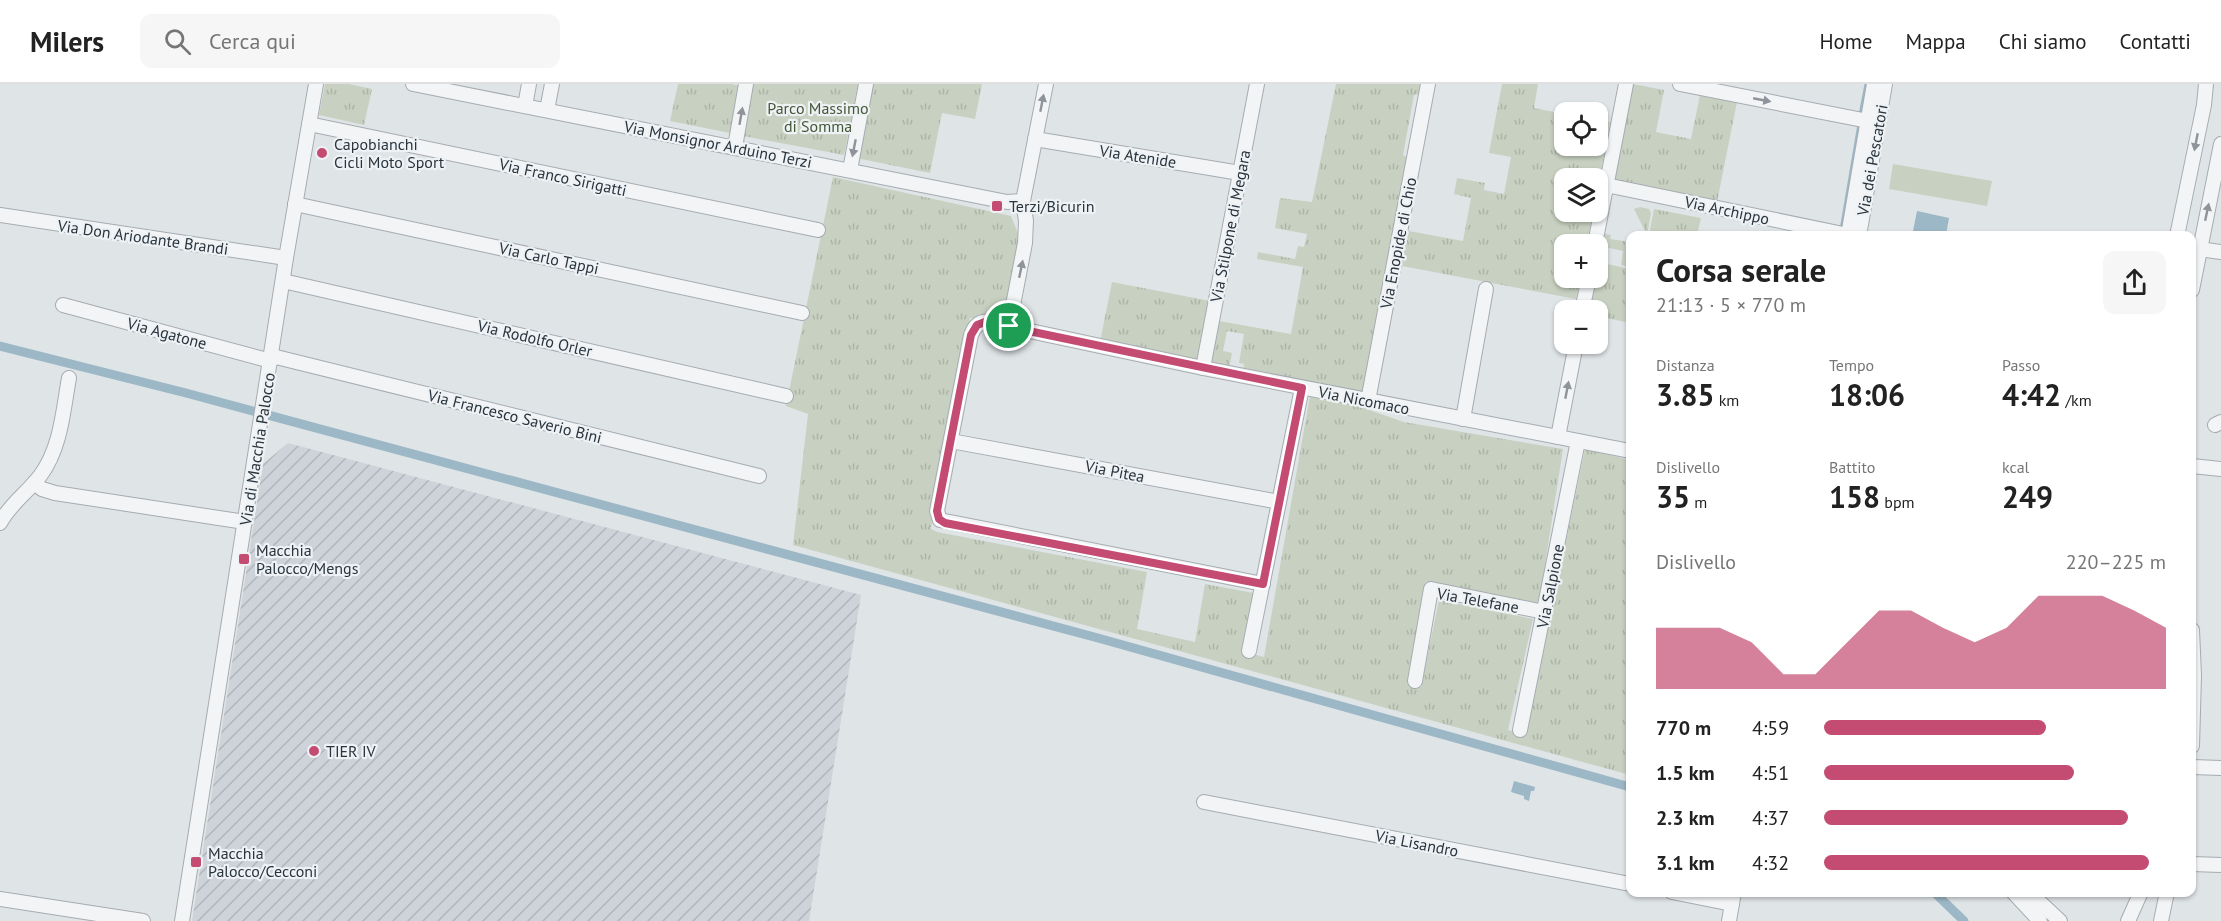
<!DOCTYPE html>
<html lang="it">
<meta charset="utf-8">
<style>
body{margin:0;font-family:"PT Sans",sans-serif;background:#f6f6f6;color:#222;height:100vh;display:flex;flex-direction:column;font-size:22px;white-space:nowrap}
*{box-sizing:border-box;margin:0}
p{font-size:20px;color:#767676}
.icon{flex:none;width:33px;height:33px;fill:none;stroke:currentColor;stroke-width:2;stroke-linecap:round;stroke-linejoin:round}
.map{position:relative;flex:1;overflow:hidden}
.sheet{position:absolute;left:1626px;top:147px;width:570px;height:666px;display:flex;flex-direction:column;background:#fff;border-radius:12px;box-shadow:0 2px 4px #0004}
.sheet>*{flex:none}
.controls{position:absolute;left:1554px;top:18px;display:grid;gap:12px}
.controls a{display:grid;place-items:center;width:54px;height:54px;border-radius:12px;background:#fff;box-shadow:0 2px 4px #0004;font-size:30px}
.pin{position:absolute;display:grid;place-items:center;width:51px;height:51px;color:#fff;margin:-26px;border:3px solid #fff;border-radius:50%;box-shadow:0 2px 6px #0007}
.round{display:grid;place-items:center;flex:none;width:63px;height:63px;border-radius:12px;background:#f6f6f6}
.summary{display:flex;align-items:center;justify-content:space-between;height:102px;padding:0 30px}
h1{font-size:33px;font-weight:800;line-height:45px}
.stats{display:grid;grid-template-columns:repeat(3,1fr);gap:9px;height:102px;padding:6px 30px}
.stats div{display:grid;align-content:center}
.stats b{font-size:30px;font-weight:800}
.stats small{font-size:16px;font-weight:400}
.stats p{font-size:16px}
.chart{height:168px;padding:12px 30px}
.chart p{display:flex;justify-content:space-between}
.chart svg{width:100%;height:108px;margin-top:6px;fill:#c44c73;opacity:.7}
ul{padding:0 30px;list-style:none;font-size:20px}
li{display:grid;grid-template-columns:96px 72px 1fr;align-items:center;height:45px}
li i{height:15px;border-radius:8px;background:#c44c73}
header{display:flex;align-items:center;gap:36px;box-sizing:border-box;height:84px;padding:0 30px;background:#fff;border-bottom:2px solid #e0e0e0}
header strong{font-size:28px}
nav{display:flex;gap:33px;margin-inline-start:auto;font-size:21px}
.search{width:420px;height:54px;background:#f6f6f6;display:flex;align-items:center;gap:15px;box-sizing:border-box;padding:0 21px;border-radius:12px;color:#767676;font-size:22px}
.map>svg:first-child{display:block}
.industrial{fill:url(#industrial-furrows)}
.grass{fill:url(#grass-tufts)}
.pitch{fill:#c8d1c1}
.water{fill:#9cb7c5}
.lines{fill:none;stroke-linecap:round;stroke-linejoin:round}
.stream{stroke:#9cb7c5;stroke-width:3}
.canal{stroke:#9cb7c5;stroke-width:9}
.minor-casing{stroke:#a5acb1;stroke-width:16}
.minor{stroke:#f2f4f6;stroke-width:14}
.oneway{fill:#8e949a}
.route-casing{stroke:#fff;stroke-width:12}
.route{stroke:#c44c73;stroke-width:8}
.poi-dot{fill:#c44c73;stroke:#eef2f5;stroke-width:2}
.labels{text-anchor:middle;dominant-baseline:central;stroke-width:4.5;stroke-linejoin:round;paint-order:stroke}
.park-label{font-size:16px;fill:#435837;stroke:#eef2f5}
.poi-label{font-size:16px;fill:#29343d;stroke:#eef2f5;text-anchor:start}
.street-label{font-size:16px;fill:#29343d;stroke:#eef2f5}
</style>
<header>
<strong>Milers</strong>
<div class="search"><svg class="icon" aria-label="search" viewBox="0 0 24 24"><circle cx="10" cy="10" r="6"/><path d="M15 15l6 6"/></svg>Cerca qui</div>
<nav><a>Home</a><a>Mappa</a><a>Chi siamo</a><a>Contatti</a></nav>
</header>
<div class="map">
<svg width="2221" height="837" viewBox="0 0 2221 837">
<defs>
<pattern id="industrial-furrows" width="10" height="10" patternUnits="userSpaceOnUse" patternTransform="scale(1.5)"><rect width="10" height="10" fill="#cdd3d9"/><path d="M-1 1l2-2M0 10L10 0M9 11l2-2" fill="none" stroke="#b0b6bb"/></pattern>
<pattern id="grass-tufts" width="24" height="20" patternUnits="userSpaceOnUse" patternTransform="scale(1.5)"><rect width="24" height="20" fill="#c8d1c1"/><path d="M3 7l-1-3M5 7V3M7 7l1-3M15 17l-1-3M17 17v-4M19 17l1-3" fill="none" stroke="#acb4a7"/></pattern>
</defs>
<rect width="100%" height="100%" fill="#dfe4e7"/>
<polygon class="industrial" points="288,359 861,511 809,837 192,837 263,380"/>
<g class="grass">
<polygon points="325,0 349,0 372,5 364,41 319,31"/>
<polygon points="678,0 732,0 741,2 730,49 670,37"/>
<polygon points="753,0 858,0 844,71 743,52"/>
<polygon points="871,0 982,0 975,35 942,29 930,89 856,74"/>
<polygon points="1336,0 1423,0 1421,10 1414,11 1403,71 1409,75 1363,311 1243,286 1244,280 1239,279 1244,250 1227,247 1223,267 1232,269 1229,284 1210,281 1219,237 1291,250 1303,183 1257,175 1258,168 1295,175 1298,162 1304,163 1307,150 1275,144 1280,114 1312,118"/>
<polygon points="1502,0 1538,0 1534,24 1564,30 1564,62 1598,62 1598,36 1610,38 1598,104 1598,94 1564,94 1564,128 1593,128 1587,160 1564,160 1564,194 1580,194 1576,215 1402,182 1409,147 1463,157 1471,114 1454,110 1457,94 1485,99 1484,106 1504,110 1511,73 1489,69"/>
<polygon points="1633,0 1664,6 1656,48 1691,55 1700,11 1737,18 1717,118 1613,98"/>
<polygon points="833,93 1011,132 1019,152 1007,234 1003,239 970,234 931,445 937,448 1147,488 1137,545 1195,558 1205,500 1254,509 1246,568 1264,573 1311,306 1404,338 1563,365 1539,519 1426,498 1410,601 1421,603 1439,516 1533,535 1508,646 1526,651 1585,365 1630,376 1630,691 793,461 808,330 786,322"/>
<polygon points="1640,123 1649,125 1651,129 1647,151 1634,125"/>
<polygon points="1654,125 1701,134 1697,151 1649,151"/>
<polygon points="1602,149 1611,151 1610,155 1630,158 1630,183 1621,181 1623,167 1600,162"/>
<polygon points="1598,178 1630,185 1630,239 1598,232 1598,226 1587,226 1594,194 1598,194"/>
<polygon points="1112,198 1210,217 1198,277 1100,258"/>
</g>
<polygon class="pitch" points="1893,80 1992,97 1987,122 1889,105"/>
<g class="water">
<polygon points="1917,127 1949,134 1946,151 1932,151 1913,147"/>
<polygon points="1514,697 1535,703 1534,707 1531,707 1529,717 1524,715 1524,712 1511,708"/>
</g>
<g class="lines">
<g class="stream">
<polyline points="1860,31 1866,0"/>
<polyline points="1841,146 1859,40"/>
</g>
<g class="canal">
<polyline points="0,262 186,309 1098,554 1630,703"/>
<polyline points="1934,808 1964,837"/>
</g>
<defs>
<g id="minor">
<polyline points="413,0 1007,118 1023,117"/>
<polyline points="1680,0 1868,37"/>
<polyline points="525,22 529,0"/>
<polyline points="547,26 552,0"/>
<polyline points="309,40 818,146"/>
<polyline points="1035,55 1240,89"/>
<polyline points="735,63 746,0"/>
<polyline points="850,86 866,0"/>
<polyline points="1606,101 1848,151"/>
<polyline points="295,120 802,229"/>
<polyline points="0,131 286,174"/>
<polyline points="1848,152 1874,0"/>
<polyline points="1859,152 1885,0"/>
<polyline points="2177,152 2204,21 2206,0"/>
<polyline points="1595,160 1626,0"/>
<polyline points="2199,165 2221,168"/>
<polyline points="283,197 786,312"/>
<polyline points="2192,206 2221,60"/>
<polyline points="63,221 271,277"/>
<polyline points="1582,226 1589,194"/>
<polyline points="1009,242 1025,159 1026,137 1023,117 1046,0"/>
<polyline points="272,272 759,392"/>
<polyline points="1203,284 1257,0"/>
<polyline points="1368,317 1428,0"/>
<polyline points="1463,335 1486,205"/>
<polyline points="2215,341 2221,338"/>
<polyline points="1558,353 1576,260"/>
<polyline points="951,357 1279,418"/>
<polyline points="2192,382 2221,385"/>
<polyline points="34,399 42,405 55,409 245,438"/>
<path d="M0,439c10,-19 27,-30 40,-47 21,-28 23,-65 29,-98"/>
<path d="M1263,500l-323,-64 -3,-9 34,-176c3,-8 8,-14 17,-13l215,46 427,83"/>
<polyline points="2192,546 2194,591 2192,662"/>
<polyline points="1249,567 1302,304"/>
<polyline points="1415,597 1431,505 1544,528"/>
<polyline points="1520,646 1578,357"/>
<polyline points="2192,683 2221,684"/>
<polyline points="1204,718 1630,800"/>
<polyline points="2192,780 2221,781"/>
<polyline points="1672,808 1732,820"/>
<polyline points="2013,808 2040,837"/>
<polyline points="2029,808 2060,837"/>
<polyline points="0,815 143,837"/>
<polyline points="182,837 286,174 316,0"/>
<polyline points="1729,837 1734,808"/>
<polyline points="2128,837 2141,808"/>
<polyline points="2161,837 2167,808"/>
</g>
</defs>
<use href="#minor" class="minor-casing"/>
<use href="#minor" class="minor"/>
</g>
<defs><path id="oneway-solid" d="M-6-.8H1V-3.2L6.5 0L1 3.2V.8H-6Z" transform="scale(1.5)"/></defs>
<g class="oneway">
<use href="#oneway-solid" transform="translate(1762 16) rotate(11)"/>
<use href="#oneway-solid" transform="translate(1042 19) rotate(-79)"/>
<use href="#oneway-solid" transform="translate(741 32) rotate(-80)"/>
<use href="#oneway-solid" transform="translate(2196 58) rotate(101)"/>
<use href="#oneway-solid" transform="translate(854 64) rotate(101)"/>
<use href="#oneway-solid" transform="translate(2207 128) rotate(-78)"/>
<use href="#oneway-solid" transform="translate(1021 185) rotate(-78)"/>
<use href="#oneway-solid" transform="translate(1567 306) rotate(-79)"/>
</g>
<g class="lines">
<defs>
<polygon id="route" points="985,238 1302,304 1263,500 945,439 939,435 937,427 971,251 977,241"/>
</defs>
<use href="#route" class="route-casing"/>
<use href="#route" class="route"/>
</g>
<g class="poi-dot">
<circle cx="322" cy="69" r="6"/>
<rect x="991" y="116" width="12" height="12" rx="3"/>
<rect x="238" y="469" width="12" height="12" rx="3"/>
<circle cx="314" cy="667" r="6"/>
<rect x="190" y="772" width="12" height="12" rx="3"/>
</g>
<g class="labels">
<g class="park-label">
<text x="818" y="24">Parco Massimo<tspan x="818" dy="18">di Somma</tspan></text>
</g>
<g class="poi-label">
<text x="334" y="60">Capobianchi<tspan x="334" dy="18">Cicli Moto Sport</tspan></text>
<text x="1009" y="122">Terzi/Bicurin</text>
<text x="256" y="466">Macchia<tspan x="256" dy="18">Palocco/Mengs</tspan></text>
<text x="326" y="667">TIER IV</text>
<text x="208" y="769">Macchia<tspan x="208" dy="18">Palocco/Cecconi</tspan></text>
</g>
<g class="street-label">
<text transform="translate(718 60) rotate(11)">Via Monsignor Arduino Terzi</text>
<text transform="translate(1138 72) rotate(9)">Via Atenide</text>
<text transform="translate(1872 76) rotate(-80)">Via dei Pescatori</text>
<text transform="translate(563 93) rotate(12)">Via Franco Sirigatti</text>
<text transform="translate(1727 126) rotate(12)">Via Archippo</text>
<text transform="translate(1230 142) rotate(-79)">Via Stilpone di Megara</text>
<text transform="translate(143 153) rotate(8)">Via Don Ariodante Brandi</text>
<text transform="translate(1398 159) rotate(-79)">Via Enopide di Chio</text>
<text transform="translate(549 174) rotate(12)">Via Carlo Tappi</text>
<text transform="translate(167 249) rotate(15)">Via Agatone</text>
<text transform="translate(535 254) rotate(13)">Via Rodolfo Orler</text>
<text transform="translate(1364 316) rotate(11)">Via Nicomaco</text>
<text transform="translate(515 332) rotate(14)">Via Francesco Saverio Bini</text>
<text transform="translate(257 365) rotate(-81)">Via di Macchia Palocco</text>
<text transform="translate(1115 387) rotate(11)">Via Pitea</text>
<text transform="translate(1550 502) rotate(-79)">Via Salpione</text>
<text transform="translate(1478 516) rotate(10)">Via Telefane</text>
<text transform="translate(1417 759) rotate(11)">Via Lisandro</text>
</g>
</g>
</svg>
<div class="controls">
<a><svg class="icon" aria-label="locate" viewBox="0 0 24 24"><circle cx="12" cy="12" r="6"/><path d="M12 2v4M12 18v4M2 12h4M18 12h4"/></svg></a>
<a><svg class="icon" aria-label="layers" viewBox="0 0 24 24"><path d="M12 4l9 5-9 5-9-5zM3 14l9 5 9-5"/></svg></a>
<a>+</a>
<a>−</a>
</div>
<div class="pin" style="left:1009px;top:242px;background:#1e9e55"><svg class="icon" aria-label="arrive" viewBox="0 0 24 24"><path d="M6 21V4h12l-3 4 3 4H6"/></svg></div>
<section class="sheet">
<div class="summary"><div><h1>Corsa serale</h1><p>21:13 · 5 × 770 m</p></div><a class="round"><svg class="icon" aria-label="share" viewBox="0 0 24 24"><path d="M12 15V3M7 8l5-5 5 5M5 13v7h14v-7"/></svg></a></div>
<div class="stats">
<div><p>Distanza</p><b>3.85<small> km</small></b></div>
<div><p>Tempo</p><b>18:06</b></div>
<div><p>Passo</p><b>4:42<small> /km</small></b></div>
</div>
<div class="stats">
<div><p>Dislivello</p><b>35<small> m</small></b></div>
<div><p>Battito</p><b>158<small> bpm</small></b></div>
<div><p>kcal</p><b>249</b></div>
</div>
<div class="chart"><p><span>Dislivello</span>220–225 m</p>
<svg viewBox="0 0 160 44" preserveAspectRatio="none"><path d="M0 44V19L10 19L20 19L30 25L40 38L50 38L60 25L70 12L80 12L90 19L100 25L110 19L120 6L130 6L140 6L150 12L160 19V44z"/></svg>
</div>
<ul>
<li><b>770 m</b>4:59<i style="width:65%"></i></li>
<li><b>1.5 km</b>4:51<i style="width:73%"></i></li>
<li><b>2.3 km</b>4:37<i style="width:89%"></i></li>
<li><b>3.1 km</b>4:32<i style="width:95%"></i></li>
</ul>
</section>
</div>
